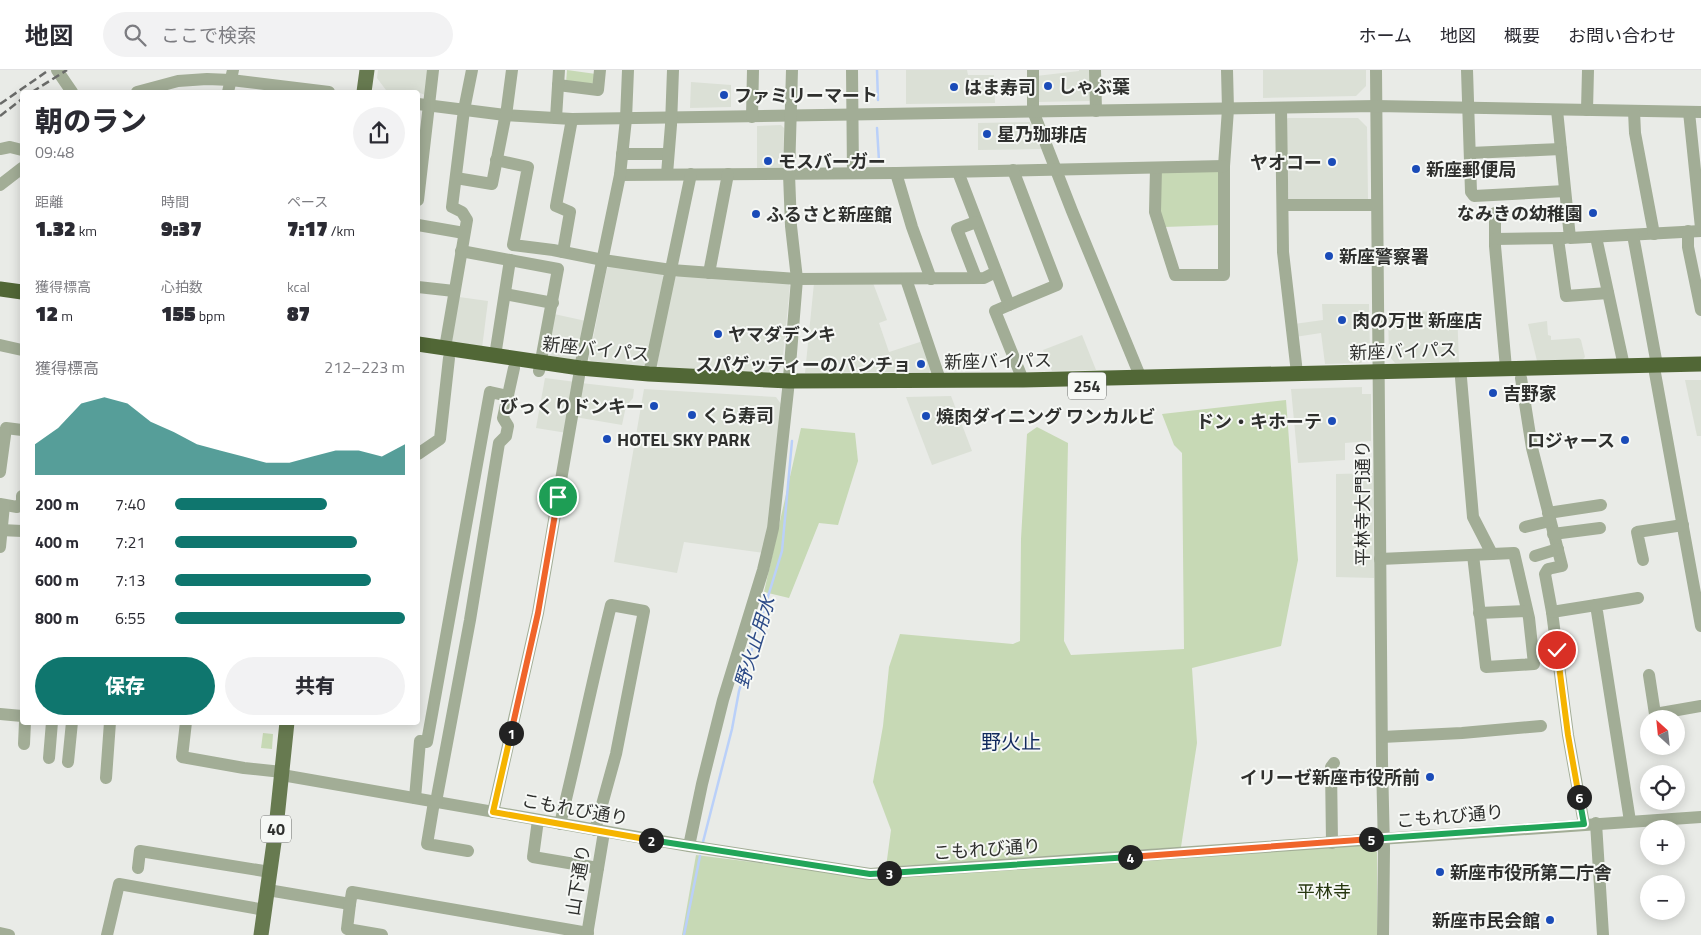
<!DOCTYPE html>
<html lang="ja">
<meta charset="utf-8">
<style>
body{margin:0;font-family:"Titillium Web","Noto Sans JP",sans-serif;background:#f2f2f3;color:#2b2b33;height:100vh;display:flex;flex-direction:column;font-size:19px;white-space:nowrap}
*{box-sizing:border-box;margin:0}
p{font-size:16px;color:#7c7c81}
.icon{flex:none;width:28px;height:28px;fill:none;stroke:currentColor;stroke-width:2;stroke-linecap:round;stroke-linejoin:round}
.map{position:relative;flex:1;overflow:hidden}
.panel{position:absolute;left:20px;top:20px;width:400px;height:635px;display:flex;flex-direction:column;background:#fff;border-radius:5px;box-shadow:0 2px 12px #0003}
.panel>*{flex:none}
.needle{width:32px;rotate:333deg}
.controls{position:absolute;left:1640px;top:640px;display:grid;gap:10px}
.controls a{display:grid;place-items:center;width:45px;height:45px;border-radius:50%;background:#fff;box-shadow:0 2px 12px #0003;font-size:25px}
.pin{position:absolute;display:grid;place-items:center;width:42px;height:42px;color:#fff;margin:-21px;border:2px solid #fff;border-radius:50%;box-shadow:0 1px 5px #0007}
.km{position:absolute;width:25px;height:25px;margin:-12px;border-radius:50%;background:#222;color:#fff;font-size:14px;line-height:25px;text-align:center}
.round{display:grid;place-items:center;flex:none;width:52px;height:52px;border-radius:26px;background:#f2f2f3}
.summary{display:flex;align-items:center;justify-content:space-between;height:85px;padding:0 15px}
h1{font-size:28px;font-weight:800;line-height:38px}
.stats{display:grid;grid-template-columns:repeat(3,1fr);gap:8px;height:85px;padding:5px 15px}
.stats div{display:grid;align-content:center}
.stats b{font-size:21px;font-weight:800}
.stats small{font-size:14px;font-weight:400}
.stats p{font-size:14px}
.chart{height:140px;padding:10px 15px}
.chart p{display:flex;justify-content:space-between}
.chart svg{width:100%;height:90px;margin-top:5px;fill:#0f766e;opacity:.7}
.action{display:flex;gap:10px;margin-top:auto;padding:10px 15px}
.action a{flex:1;height:58px;border-radius:30px;background:#0f766e;color:#fff;font-size:20px;font-weight:800;line-height:58px;text-align:center}
.action a+a{background:#f2f2f3;color:#2b2b33}
ul{padding:0 15px;list-style:none;font-size:16px}
li{display:grid;grid-template-columns:80px 60px 1fr;align-items:center;height:38px}
li i{height:12px;border-radius:6px;background:#0f766e}
header{display:flex;align-items:center;gap:30px;box-sizing:border-box;height:70px;padding:0 25px;background:#fff;border-bottom:1px solid #e1e1e2}
header strong{font-size:24px}
nav{display:flex;gap:28px;margin-inline-start:auto;font-size:18px}
.search{width:350px;height:45px;background:#f2f2f3;display:flex;align-items:center;gap:12px;box-sizing:border-box;padding:0 18px;border-radius:28px;color:#7c7c81;font-size:19px}
.map>svg:first-child{display:block}
.built{fill:#dbe0d6}
.green{fill:#c7d9b5}
.lines{fill:none;stroke-linecap:round;stroke-linejoin:round}
.stream{stroke:#bad0f9;stroke-width:2.5}
.minor{stroke:#a2ad96;stroke-width:12}
.major{stroke:#677a50;stroke-width:15}
.highway{stroke:#516736;stroke-width:15}
.rail{stroke:#6a6b69;stroke-width:2.5;stroke-dasharray:8 4;stroke-linecap:butt}
.split-1-casing{stroke:#fff;stroke-width:10}
.split-2-casing{stroke:#fff;stroke-width:10}
.split-3-casing{stroke:#fff;stroke-width:10}
.split-4-casing{stroke:#fff;stroke-width:10}
.split-5-casing{stroke:#fff;stroke-width:10}
.split-6-casing{stroke:#fff;stroke-width:10}
.split-7-casing{stroke:#fff;stroke-width:10}
.split-1{stroke:#f0652b;stroke-width:6}
.split-2{stroke:#f5b400;stroke-width:6}
.split-3{stroke:#22a559;stroke-width:6}
.split-4{stroke:#22a559;stroke-width:6}
.split-5{stroke:#f0652b;stroke-width:6}
.split-6{stroke:#22a559;stroke-width:6}
.split-7{stroke:#f5b400;stroke-width:6}
.poi-dot{fill:#1a4bb8;stroke:#f6f8f5;stroke-width:2}
.labels{text-anchor:middle;dominant-baseline:central;stroke-width:4;stroke-linejoin:round;paint-order:stroke}
.shield{fill:#f6f8f5;stroke:#6b6c6a;stroke-width:1}
.shield-label{font-size:16px;font-weight:bold;fill:#2f302e}
.poi-label{font-size:18px;font-weight:bold;fill:#2f302e;stroke:#f6f8f5;text-anchor:start}
.street-label{font-size:18px;fill:#2f302e;stroke:#f6f8f5}
.park-label{font-size:18px;fill:#26360f;stroke:#f6f8f5}
.water-label{font-size:19px;font-style:italic;fill:#2c4a87;stroke:#f6f8f5}
.quarter-label{font-size:20px;fill:#10285d;stroke:#f6f8f5}
</style>
<header>
<strong>地図</strong>
<div class="search"><svg class="icon" aria-label="search" viewBox="0 0 24 24"><circle cx="10" cy="10" r="6"/><path d="M15 15l6 6"/></svg>ここで検索</div>
<nav><a>ホーム</a><a>地図</a><a>概要</a><a>お問い合わせ</a></nav>
</header>
<div class="map">
<svg width="1701" height="865" viewBox="0 0 1701 865">
<rect width="100%" height="100%" fill="#e9ebe7"/>
<g class="built">
<polygon points="378,0 430,0 425,25 418,22 386,20 377,8"/>
<polygon points="906,0 967,0 968,5 994,5 995,33 906,34"/>
<polygon points="1079,0 1091,0 1092,29 1089,31 1037,32 1036,6 1079,1"/>
<polygon points="1263,0 1366,0 1366,16 1356,26 1263,28"/>
<polygon points="691,12 731,15 731,37 690,38"/>
<polygon points="1288,48 1358,48 1367,57 1368,129 1365,131 1289,133 1285,50"/>
<polygon points="1030,52 1042,79 978,80 978,53"/>
<polygon points="781,55 784,58 783,96 781,99 757,99 757,56"/>
<polygon points="609,196 662,204 664,208 647,295 643,297 591,291 589,289 607,198"/>
<polygon points="678,206 788,213 790,216 782,296 776,302 659,297 657,295 674,208"/>
<polygon points="814,213 873,213 887,250 879,253 889,282 923,271 932,298 928,304 897,302 805,303"/>
<polygon points="459,227 488,231 482,278 454,274 452,271"/>
<polygon points="1322,234 1369,234 1370,284 1361,293 1325,294 1321,263 1295,267 1294,254 1323,250"/>
<polygon points="1457,241 1459,292 1395,293 1389,286 1388,242"/>
<polygon points="554,244 586,251 576,290 550,286 548,283"/>
<polygon points="1547,251 1548,265 1551,266 1551,270 1579,268 1581,270 1585,287 1582,290 1537,291 1528,254"/>
<polygon points="1082,265 1096,300 1052,301 1043,280"/>
<polygon points="545,308 576,312 567,363 536,358"/>
<polygon points="1685,310 1701,310 1701,366 1697,366"/>
<polygon points="581,313 634,319 633,328 626,336 622,355 575,347"/>
<polygon points="1362,317 1362,324 1371,324 1371,371 1345,373 1345,390 1298,393 1291,319"/>
<polygon points="644,319 776,327 781,334 764,483 684,472 677,503 614,492"/>
<polygon points="951,326 972,381 932,395 906,327"/>
<polygon points="1373,403 1374,508 1336,507 1336,404"/>
</g>
<g class="green">
<polygon points="567,0 596,4 595,13 566,13"/>
<polygon points="1219,101 1221,155 1164,157 1158,140 1160,104 1162,102"/>
<polygon points="1286,330 1298,490 1281,576 1192,598 1197,673 1181,777 886,797 891,760 873,712 883,656 889,597 900,564 1013,574 1020,571 1021,469 1027,364 1037,357 1068,373 1064,571 1071,585 1184,579 1182,383 1174,375 1162,344"/>
<polygon points="801,358 855,363 858,391 838,455 819,453 789,528 764,522"/>
<polygon points="263,663 273,664 272,679 261,678"/>
<polygon points="1368,775 1377,782 1377,865 682,865 696,785 879,808"/>
</g>
<g class="lines">
<g class="stream">
<polyline points="877,0 878,30"/>
<polyline points="877,58 879,91"/>
<polyline points="703,772 732,659 739,621 782,481 792,371"/>
<polyline points="684,865 700,786"/>
</g>
<g class="minor">
<polyline points="57,0 72,22"/>
<polyline points="852,0 853,103"/>
<polyline points="1033,0 1033,41 1072,141 1140,306"/>
<polyline points="1095,0 1096,41"/>
<polyline points="1376,0 1382,692 1384,779 1383,865"/>
<polyline points="1467,0 1471,122 1474,126 1565,121"/>
<polyline points="558,15 598,20 600,0"/>
<polyline points="137,22 178,11 207,9 231,10 329,22"/>
<polyline points="228,22 233,0"/>
<polyline points="418,34 505,45 572,49 1376,36 1701,42"/>
<polyline points="1281,38 1283,182 1297,303"/>
<polyline points="1557,40 1570,168 1701,161"/>
<polyline points="1587,40 1588,0"/>
<polyline points="1634,41 1635,63 1654,164"/>
<polyline points="1689,42 1701,158"/>
<polyline points="752,47 753,0"/>
<polyline points="556,48 559,0"/>
<polyline points="0,79 10,77 22,80"/>
<polyline points="1470,83 1561,79"/>
<polyline points="622,84 668,84"/>
<polyline points="496,90 528,97 513,175 553,180 603,190 671,200 797,209 984,208 996,202"/>
<polyline points="1156,98 1155,142 1175,205 1224,205 1224,96 1228,39 1227,0"/>
<polyline points="958,102 1009,235 995,241 1023,310"/>
<polyline points="896,103 912,157 931,209"/>
<polyline points="667,104 671,55 673,0"/>
<polyline points="620,105 896,103 1224,96"/>
<polyline points="456,108 492,114 507,38 512,0"/>
<polyline points="0,115 22,98"/>
<polyline points="418,130 433,0"/>
<polyline points="1283,135 1377,135"/>
<polyline points="1495,143 1495,176 1506,298"/>
<polyline points="418,155 464,163"/>
<polyline points="1688,161 1688,177 1701,240"/>
<polyline points="1633,165 1657,295"/>
<polyline points="1596,167 1624,296"/>
<polyline points="1495,169 1565,168"/>
<polyline points="1558,169 1566,226 1608,223"/>
<polyline points="461,181 558,199 539,301"/>
<polyline points="563,182 570,142 556,136 572,49"/>
<polyline points="709,203 728,104"/>
<polyline points="976,208 957,159 976,152"/>
<polyline points="906,209 940,310"/>
<polyline points="418,217 454,221"/>
<polyline points="505,224 553,233"/>
<polyline points="1009,235 1057,215 1013,100"/>
<polyline points="0,275 22,280"/>
<polyline points="445,278 467,150 462,142 452,137 464,40 472,0"/>
<polyline points="495,286 510,190"/>
<polyline points="580,298 620,105 626,49 628,0"/>
<polyline points="1655,303 1701,556"/>
<polyline points="649,304 691,104"/>
<polyline points="1521,308 1532,378 1562,496 1548,499 1545,504 1552,542 1568,665 1584,754"/>
<polyline points="418,384 440,369 449,288"/>
<polyline points="0,402 6,358 22,360"/>
<polyline points="0,434 17,437 22,433 22,426"/>
<polyline points="1548,443 1601,435"/>
<polyline points="1525,457 1550,451"/>
<polyline points="1,460 22,461"/>
<polyline points="1553,464 1600,458"/>
<polyline points="0,477 4,435"/>
<polyline points="1473,485 1486,597 1534,594 1529,548 1514,483 1492,484"/>
<polyline points="1535,486 1558,479"/>
<polyline points="1380,489 1492,484 1473,447 1461,308"/>
<polyline points="1643,490 1637,462 1683,455"/>
<polyline points="1552,542 1596,535"/>
<polyline points="1479,543 1527,541"/>
<polyline points="1649,605 1655,644 1701,636"/>
<polyline points="0,644 22,646"/>
<polyline points="186,652 182,687 244,698 282,702"/>
<polyline points="1382,667 1462,663 1541,656"/>
<polyline points="24,674 25,652"/>
<polyline points="49,688 52,652"/>
<polyline points="68,692 72,652"/>
<polyline points="282,705 689,776 870,804 1701,747"/>
<polyline points="106,708 110,652"/>
<polyline points="415,728 420,671 427,672 490,322 508,326"/>
<polyline points="434,732 427,774 468,781"/>
<polyline points="436,732 470,550 499,373 506,366 508,356 503,348 514,298"/>
<polyline points="493,742 538,543 579,306"/>
<polyline points="538,750 533,787 598,798"/>
<polyline points="1630,751 1596,535 1638,528"/>
<polyline points="1596,753 1603,865"/>
<path d="M560,754c18,-73 33,-146 51,-219l33,6 -28,143 -21,76"/>
<polyline points="1332,773 1331,697 1334,693"/>
<polyline points="689,776 702,714 723,630 763,500 773,458 788,320 797,209 791,156 789,104 792,0"/>
<polyline points="138,798 140,781 270,802"/>
<polyline points="268,820 350,834 352,822 588,863"/>
<polyline points="350,834 347,859 382,865"/>
<polyline points="0,863 9,865"/>
<polyline points="107,865 119,814 265,840"/>
<polyline points="587,865 604,762"/>
</g>
<g class="major">
<polyline points="364,22 367,0"/>
<polyline points="261,865 276,758 287,652"/>
</g>
<g class="highway">
<polyline points="0,219 22,222"/>
<polyline points="418,274 580,298 649,304 789,311 1023,310 1701,294"/>
</g>
<g class="rail">
<polyline points="32,22 67,0"/>
<polyline points="0,34 49,0"/>
<polyline points="0,46 22,29"/>
</g>
</g>
<g class="lines">
<defs>
<polyline id="split-1" points="511,663 538,543 558,427"/>
<polyline id="split-2" points="511,663 493,742 651,770"/>
<polyline id="split-3" points="651,770 870,804 889,803"/>
<polyline id="split-4" points="889,803 1130,787"/>
<polyline id="split-5" points="1130,787 1371,769"/>
<polyline id="split-6" points="1371,769 1584,754 1579,727"/>
<polyline id="split-7" points="1557,580 1568,665 1579,727"/>
</defs>
<use href="#split-1" class="split-1-casing"/>
<use href="#split-2" class="split-2-casing"/>
<use href="#split-3" class="split-3-casing"/>
<use href="#split-4" class="split-4-casing"/>
<use href="#split-5" class="split-5-casing"/>
<use href="#split-6" class="split-6-casing"/>
<use href="#split-7" class="split-7-casing"/>
<use href="#split-1" class="split-1"/>
<use href="#split-2" class="split-2"/>
<use href="#split-3" class="split-3"/>
<use href="#split-4" class="split-4"/>
<use href="#split-5" class="split-5"/>
<use href="#split-6" class="split-6"/>
<use href="#split-7" class="split-7"/>
</g>
<g class="poi-dot">
<circle cx="1048" cy="16" r="5"/>
<circle cx="954" cy="17" r="5"/>
<circle cx="724" cy="25" r="5"/>
<circle cx="987" cy="64" r="5"/>
<circle cx="768" cy="91" r="5"/>
<circle cx="1332" cy="92" r="5"/>
<circle cx="1416" cy="99" r="5"/>
<circle cx="1593" cy="143" r="5"/>
<circle cx="756" cy="144" r="5"/>
<circle cx="1329" cy="186" r="5"/>
<circle cx="1342" cy="250" r="5"/>
<circle cx="718" cy="264" r="5"/>
<circle cx="921" cy="294" r="5"/>
<circle cx="1493" cy="323" r="5"/>
<circle cx="654" cy="336" r="5"/>
<circle cx="692" cy="345" r="5"/>
<circle cx="926" cy="346" r="5"/>
<circle cx="1332" cy="351" r="5"/>
<circle cx="607" cy="369" r="5"/>
<circle cx="1625" cy="370" r="5"/>
<circle cx="1430" cy="707" r="5"/>
<circle cx="1440" cy="802" r="5"/>
<circle cx="1550" cy="850" r="5"/>
</g>
<g class="labels">
<g class="shield">
<rect x="1068" y="302.5" width="38" height="27" rx="4"/>
<rect x="261" y="745.5" width="30" height="27" rx="4"/>
</g>
<g class="shield-label">
<text x="1087" y="316">254</text>
<text x="276" y="759">40</text>
</g>
<g class="poi-label">
<text x="1058" y="16">しゃぶ葉</text>
<text x="964" y="17">はま寿司</text>
<text x="734" y="25">ファミリーマート</text>
<text x="997" y="64">星乃珈琲店</text>
<text x="778" y="91">モスバーガー</text>
<text x="1322" y="92" text-anchor="end">ヤオコー</text>
<text x="1426" y="99">新座郵便局</text>
<text x="1583" y="143" text-anchor="end">なみきの幼稚園</text>
<text x="766" y="144">ふるさと新座館</text>
<text x="1339" y="186">新座警察署</text>
<text x="1352" y="250">肉の万世 新座店</text>
<text x="728" y="264">ヤマダデンキ</text>
<text x="911" y="294" text-anchor="end">スパゲッティーのパンチョ</text>
<text x="1503" y="323">吉野家</text>
<text x="644" y="336" text-anchor="end">びっくりドンキー</text>
<text x="702" y="345">くら寿司</text>
<text x="936" y="346">焼肉ダイニング ワンカルビ</text>
<text x="1322" y="351" text-anchor="end">ドン・キホーテ</text>
<text x="617" y="369">HOTEL SKY PARK</text>
<text x="1615" y="370" text-anchor="end">ロジャース</text>
<text x="1420" y="707" text-anchor="end">イリーゼ新座市役所前</text>
<text x="1450" y="802">新座市役所第二庁舎</text>
<text x="1540" y="850" text-anchor="end">新座市民会館</text>
</g>
<g class="street-label">
<text transform="translate(596 279) rotate(6)">新座バイパス</text>
<text transform="translate(1403 281) rotate(-2)">新座バイパス</text>
<text transform="translate(998 291) rotate(-1)">新座バイパス</text>
<text transform="translate(1362 433) rotate(-90)">平林寺大門通り</text>
<text transform="translate(575 739) rotate(10)">こもれび通り</text>
<text transform="translate(1450 746) rotate(-5)">こもれび通り</text>
<text transform="translate(987 779) rotate(-4)">こもれび通り</text>
<text transform="translate(578 810) rotate(-81)">山下通り</text>
</g>
<g class="park-label">
<text x="1324" y="821">平林寺</text>
</g>
<g class="water-label">
<text transform="translate(754 572) rotate(-73)">野火止用水</text>
</g>
<g class="quarter-label">
<text x="1011" y="671">野火止</text>
</g>
</g>
</svg>
<div class="controls">
<a><svg class="needle" viewBox="-14 -14 28 28"><path d="M0-13l5 13h-10z" fill="#e53935"/><path d="M0 13l5-13h-10z" fill="#7c7c81"/></svg></a>
<a><svg class="icon" aria-label="locate" viewBox="0 0 24 24"><circle cx="12" cy="12" r="6"/><path d="M12 2v4M12 18v4M2 12h4M18 12h4"/></svg></a>
<a>+</a>
<a>−</a>
</div>
<div class="pin" style="left:558px;top:427px;background:#1e9e55"><svg class="icon" aria-label="arrive" viewBox="0 0 24 24"><path d="M6 21V4h12l-3 4 3 4H6"/></svg></div>
<div class="pin" style="left:1557px;top:580px;background:#d93025"><svg class="icon" aria-label="check" viewBox="0 0 24 24"><path d="M5 12l5 5 9-10"/></svg></div>
<b class="km" style="left:511px;top:663px">1</b>
<b class="km" style="left:651px;top:770px">2</b>
<b class="km" style="left:889px;top:803px">3</b>
<b class="km" style="left:1130px;top:787px">4</b>
<b class="km" style="left:1371px;top:769px">5</b>
<b class="km" style="left:1579px;top:727px">6</b>
<section class="panel">
<div class="summary"><div><h1>朝のラン</h1><p>09:48</p></div><a class="round"><svg class="icon" aria-label="share" viewBox="0 0 24 24"><path d="M12 15V3M7 8l5-5 5 5M5 13v7h14v-7"/></svg></a></div>
<div class="stats">
<div><p>距離</p><b>1.32<small> km</small></b></div>
<div><p>時間</p><b>9:37</b></div>
<div><p>ペース</p><b>7:17<small> /km</small></b></div>
</div>
<div class="stats">
<div><p>獲得標高</p><b>12<small> m</small></b></div>
<div><p>心拍数</p><b>155<small> bpm</small></b></div>
<div><p>kcal</p><b>87</b></div>
</div>
<div class="chart"><p><span>獲得標高</span>212–223 m</p>
<svg viewBox="0 0 160 44" preserveAspectRatio="none"><path d="M0 44V29L10 21L20 9L30 6L40 9L50 18L60 23L70 29L80 32L90 35L100 38L110 38L120 35L130 32L140 32L150 35L160 29V44z"/></svg>
</div>
<ul>
<li><b>200 m</b>7:40<i style="width:66%"></i></li>
<li><b>400 m</b>7:21<i style="width:79%"></i></li>
<li><b>600 m</b>7:13<i style="width:85%"></i></li>
<li><b>800 m</b>6:55<i style="width:100%"></i></li>
</ul>
<div class="action"><a>保存</a><a>共有</a></div>
</section>
</div>
